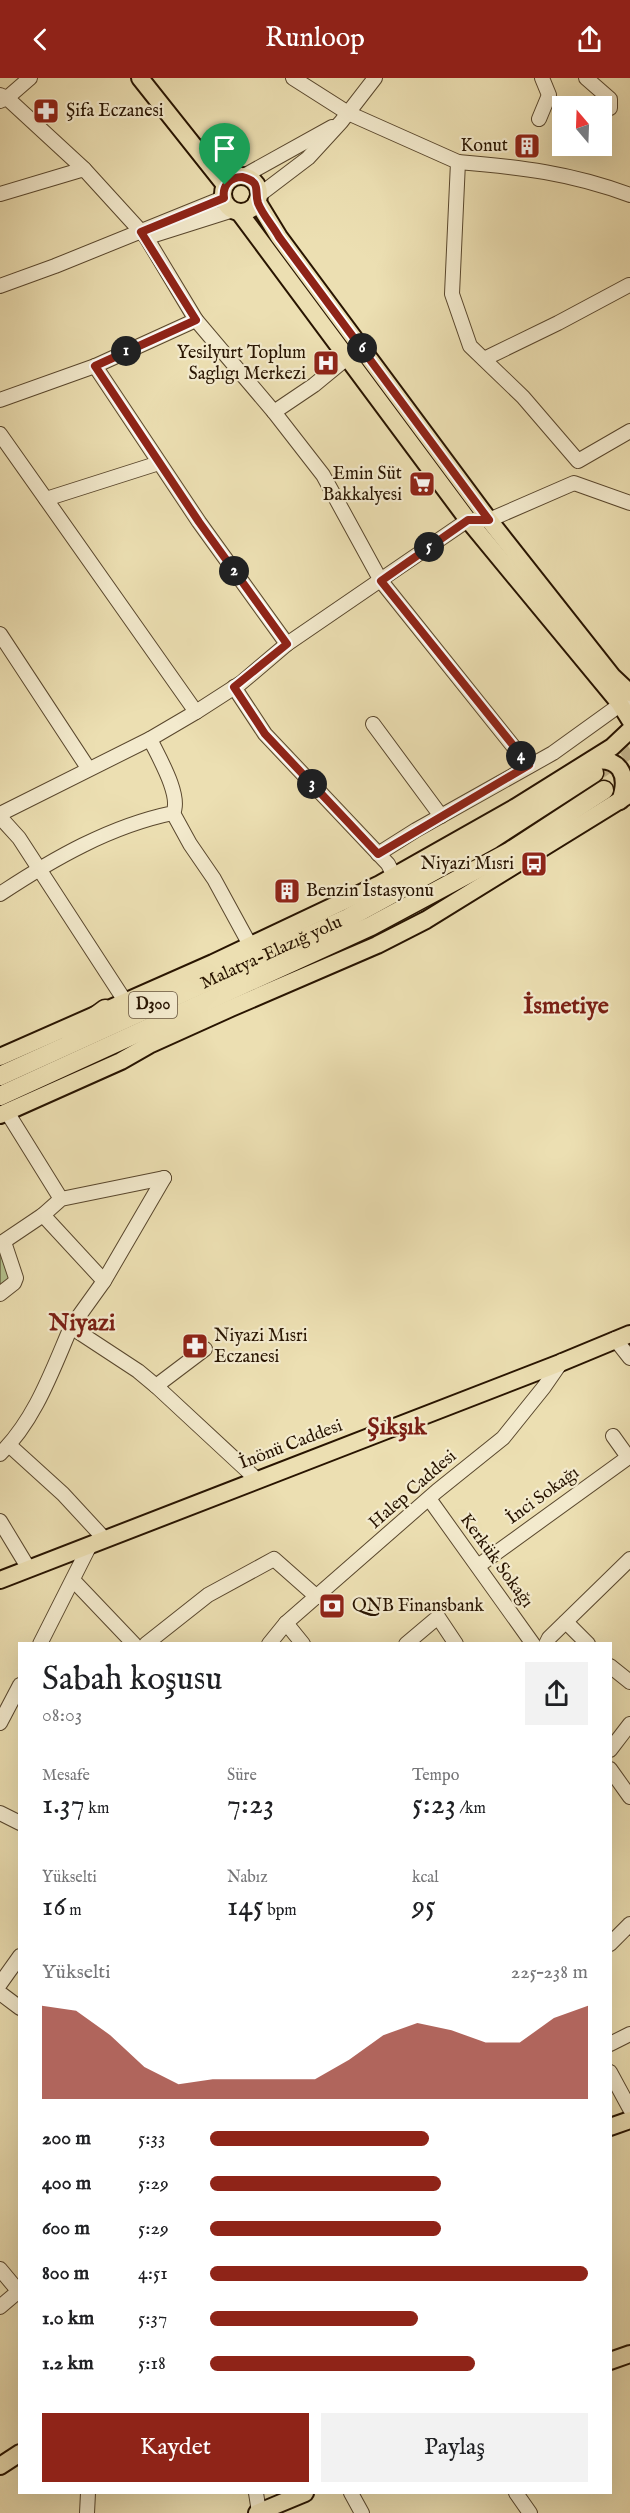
<!DOCTYPE html>
<html lang="tr">
<meta charset="utf-8">
<style>
body{margin:0;font-family:"IM FELL English",serif;background:#f2f2f2;color:#202124;height:100vh;display:flex;flex-direction:column;font-size:22px;white-space:nowrap}
*{box-sizing:border-box;margin:0}
p{font-size:20px;color:#757577}
.icon{flex:none;width:33px;height:33px;fill:none;stroke:currentColor;stroke-width:2;stroke-linecap:round;stroke-linejoin:round}
.map{position:relative;flex:1;overflow:hidden}
.panel{position:absolute;left:18px;top:1564px;width:594px;height:852px;display:flex;flex-direction:column;background:#fff;border-radius:0px;box-shadow:0 6px 24px #0002}
.panel>*{flex:none}
.needle{width:39px;rotate:341deg}
.buttons{position:absolute;left:552px;top:18px;display:grid;gap:12px}
.buttons a{display:grid;place-items:center;width:60px;height:60px;border-radius:0px;background:#fff;box-shadow:0 6px 24px #0002;font-size:30px}
.pin{position:absolute;display:grid;place-items:center;width:51px;height:51px;color:#fff;margin:-62px -26px;border-radius:50% 50% 50% 0;rotate:-45deg;box-shadow:0 0 6px #0007}
.pin .icon{rotate:45deg}
.km{position:absolute;width:30px;height:30px;margin:-15px;border-radius:50%;background:#222;color:#fff;font-size:16px;line-height:30px;text-align:center}
.round{display:grid;place-items:center;flex:none;width:63px;height:63px;border-radius:0px;background:#f2f2f2}
.headline{display:flex;align-items:center;justify-content:space-between;height:102px;padding:0 24px}
h1{font-size:33px;font-weight:600;line-height:45px}
.stats{display:grid;grid-template-columns:repeat(3,1fr);gap:9px;height:102px;padding:6px 24px}
.stats div{display:grid;align-content:center}
.stats b{font-size:30px;font-weight:600}
.stats small{font-size:16px;font-weight:400}
.stats p{font-size:16px}
.chart{height:168px;padding:12px 24px}
.chart p{display:flex;justify-content:space-between}
.chart svg{width:100%;height:108px;margin-top:6px;fill:#8f2418;opacity:.7}
.action{display:flex;gap:12px;margin-top:auto;padding:12px 24px}
.action a{flex:1;height:69px;border-radius:0px;background:#8f2418;color:#fff;font-size:24px;font-weight:600;line-height:69px;text-align:center}
.action a+a{background:#f2f2f2;color:#202124}
ul{padding:0 24px;list-style:none;font-size:20px}
li{display:grid;grid-template-columns:96px 72px 1fr;align-items:center;height:45px}
li i{height:15px;border-radius:8px;background:#8f2418}
header{display:flex;justify-content:space-between;align-items:center;height:78px;padding:0 24px;background:#8f2418;color:#fff;font-size:27px;font-weight:600}
.map>svg:first-child{display:block}
.green{fill:#b4c28e;stroke:#6e6b48;stroke-width:1.5}
.lines{fill:none;stroke-linecap:round;stroke-linejoin:round}
.highway-tunnel{stroke:#c5b68f;stroke-width:18;stroke-dasharray:18 9;stroke-linecap:butt}
.minor-casing{stroke:#59472d;stroke-width:16}
.major-casing{stroke:#281401;stroke-width:20}
.highway-casing{stroke:#281401;stroke-width:21}
.minor{stroke:#f3eacd;stroke-width:14}
.major{stroke:#ecdfb2;stroke-width:16}
.highway{stroke:#ecdfb2;stroke-width:18}
.route-casing{stroke:#fff;stroke-width:12}
.route{stroke:#8f2418;stroke-width:8}
.labels{text-anchor:middle;dominant-baseline:central;stroke-width:4.5;stroke-linejoin:round;paint-order:stroke}
.shield{fill:#f3eacd;stroke:#65543e;stroke-width:1.5}
.shield-label{font-size:16px;font-weight:bold;fill:#281401}
.poi-label{font-size:18px;fill:#281401;stroke:#f3eacd;text-anchor:start}
.street-label{font-size:18px;fill:#281401;stroke:#f3eacd}
.district-label{font-size:24px;font-weight:bold;fill:#7a1f14;stroke:#f3eacd}
</style>
<header><svg class="icon" aria-label="back" viewBox="0 0 24 24"><path d="M15 5l-7 7 7 7"/></svg>Runloop<svg class="icon" aria-label="share" viewBox="0 0 24 24"><path d="M12 15V3M7 8l5-5 5 5M5 13v7h14v-7"/></svg></header>
<div class="map">
<svg width="630" height="2435" viewBox="0 0 630 2435">
<rect width="100%" height="100%" fill="#ecdfb2"/>
<filter id="stains"><feTurbulence type="fractalNoise" baseFrequency=".00333" numOctaves="4"/><feColorMatrix values="0 0 0 0 .2 0 0 0 0 .09 0 0 0 0 .02 0 0 0 .5 -.17"/></filter>
<radialGradient id="worn" r=".72"><stop offset=".6" stop-color="#630" stop-opacity="0"/><stop offset="1" stop-color="#630" stop-opacity=".3"/></radialGradient>
<polygon class="green" points="7,1172 17,1198 0,1211 0,1176"/>
<g class="lines">
<polyline class="highway-tunnel" points="599,692 630,671"/>
<defs>
<g id="minor">
<polyline points="293,0 348,35 458,84 452,216 470,268 523,319 578,383 630,353"/>
<polyline points="586,0 610,21 610,30"/>
<polyline points="0,17 7,20 30,0"/>
<polyline points="0,23 7,20 84,91"/>
<polyline points="539,41 549,17 542,0"/>
<path d="M458,84c62,5 113,11 172,33"/>
<polyline points="242,99 332,49"/>
<polyline points="0,116 84,91 146,159 196,242"/>
<polyline points="258,118 308,80 341,44 375,0"/>
<polyline points="154,157 233,132"/>
<polyline points="0,208 55,188 223,120"/>
<polyline points="484,281 558,245 629,207"/>
<polyline points="95,288 199,444 287,566"/>
<polyline points="0,322 95,288 196,242 274,334 314,307 348,279"/>
<polyline points="274,334 323,397 381,503 529,688"/>
<polyline points="0,356 196,634"/>
<polyline points="46,421 159,385"/>
<polyline points="0,556 88,690"/>
<polyline points="234,609 265,656 388,786 394,798"/>
<polyline points="373,646 441,738"/>
<polyline points="173,735 190,766 214,801 250,867"/>
<polyline points="0,736 150,661 196,634 241,605 287,566 468,442 489,442 574,405 630,425"/>
<polyline points="0,739 19,760 125,923"/>
<polyline points="378,776 416,752 553,675 628,621"/>
<path d="M0,816c53,-35 110,-68 173,-81 9,-17 -15,-57 -23,-74"/>
<polyline points="7,1034 61,1121"/>
<polyline points="43,1137 104,1203"/>
<polyline points="0,1166 43,1137 61,1121 164,1100"/>
<polyline points="0,1216 14,1205 16,1200 4,1164"/>
<polyline points="615,1261 630,1280"/>
<polyline points="205,1271 156,1308 252,1397"/>
<polyline points="156,1308 138,1293 71,1249 104,1203 164,1100"/>
<polyline points="613,1358 628,1379"/>
<polyline points="9,1367 63,1416 100,1456"/>
<path d="M0,1376c35,-34 52,-83 71,-127"/>
<polyline points="430,1422 533,1566"/>
<polyline points="0,1443 26,1486"/>
<polyline points="478,1488 630,1378"/>
<polyline points="73,1502 134,1566"/>
<polyline points="566,1544 588,1566"/>
<polyline points="286,1545 303,1566"/>
<polyline points="40,1566 90,1467"/>
<polyline points="146,1566 208,1517 274,1481 317,1519"/>
<polyline points="269,1566 286,1545 437,1413 503,1360 544,1309 562,1283"/>
<polyline points="406,1566 438,1539 456,1566"/>
<polyline points="546,1566 549,1560 630,1481"/>
<polyline points="610,1588 630,1604"/>
<polyline points="0,1645 20,1607"/>
<polyline points="610,1672 630,1646"/>
<polyline points="610,1691 630,1719"/>
<polyline points="0,1735 20,1745"/>
<polyline points="610,1866 630,1846"/>
<polyline points="0,1906 20,1878"/>
<polyline points="0,1915 20,1930"/>
<polyline points="610,1966 630,1956"/>
<polyline points="610,1994 630,2031"/>
<polyline points="0,2191 20,2215"/>
<polyline points="0,2229 20,2212"/>
<polyline points="256,2415 259,2434"/>
<polyline points="351,2415 362,2435"/>
<polyline points="516,2415 530,2435"/>
<polyline points="87,2435 88,2415"/>
</g>
<g id="major">
<polyline points="140,0 225,107"/>
<circle cx="241" cy="116" r="18"/>
<polyline points="257,123 279,159 489,442 612,598 630,615"/>
<polyline points="239,134 468,442 620,626 630,642"/>
<path d="M590,684c29,-7 40,12 30,39"/>
<polyline points="0,979 213,885 380,806 516,729 612,669 630,652"/>
<polyline points="0,1037 121,983 149,967 231,930 377,867 426,842 630,716"/>
<polyline points="0,1502 560,1285 630,1256"/>
<polyline points="610,2049 630,2042"/>
<polyline points="610,2283 630,2276"/>
<polyline points="0,2388 20,2375"/>
<polyline points="257,2435 305,2415"/>
</g>
<g id="highway">
<polyline points="71,956 105,931"/>
<path id="s1" d="M0,998l348,-158 144,-79 102,-66"/>
<polyline points="0,1018 371,848 509,774 604,712"/>
</g>
</defs>
<use href="#minor" class="minor-casing"/>
<use href="#major" class="major-casing"/>
<use href="#highway" class="highway-casing"/>
<use href="#minor" class="minor"/>
<use href="#major" class="major"/>
<use href="#highway" class="highway"/>
</g>
<g class="lines">
<defs>
<path id="route" d="M242,99c20,5 12,13 16,26 4,11 15,23 21,34l210,283h-21l-87,61 148,184 -151,89 -113,-120 -31,-47 53,-43 -88,-122 -104,-156 101,-46 -55,-88 83,-34c-2,-12 6,-21 18,-21z"/>
</defs>
<use href="#route" class="route-casing"/>
<use href="#route" class="route"/>
</g>
<defs>
<symbol id="pharmacy-square" viewBox="-11 -11 22 22"><rect x="-9" y="-9" width="18" height="18" rx="4" fill="#8f2418" stroke="#f3eacd"/><path d="M-2-6h4v4h4v4h-4v4h-4v-4h-4v-4h4Z" fill="#fff"/></symbol>
<symbol id="building-square" viewBox="-11 -11 22 22"><rect x="-9" y="-9" width="18" height="18" rx="4" fill="#8f2418" stroke="#f3eacd"/><path d="M-4-6H4V6H1V3H-1V6H-4ZM-2.5-4.3h1.7v1.8h-1.7ZM.8-4.3h1.7v1.8H.8ZM-2.5-1h1.7V.8h-1.7ZM.8-1h1.7V.8H.8Z" fill="#fff"/></symbol>
<symbol id="hospital-square" viewBox="-11 -11 22 22"><rect x="-9" y="-9" width="18" height="18" rx="4" fill="#8f2418" stroke="#f3eacd"/><path d="M-5-5h3v3.5h4V-5h3V5h-3V1.5h-4V5h-3Z" fill="#fff"/></symbol>
<symbol id="supermarket-square" viewBox="-11 -11 22 22"><rect x="-9" y="-9" width="18" height="18" rx="4" fill="#8f2418" stroke="#f3eacd"/><path d="M-6-5.5h2.5l.6 2H6L4.5 2H-2.5L-4.4-4H-6ZM-1.5 3.2a1.3 1.3 0 1 0 .1 0ZM3 3.2a1.3 1.3 0 1 0 .1 0Z" fill="#fff"/></symbol>
<symbol id="bus-square" viewBox="-11 -11 22 22"><rect x="-9" y="-9" width="18" height="18" rx="4" fill="#8f2418" stroke="#f3eacd"/><path d="M-5-6H5V4H4V6H2V4H-2V6H-4V4H-5ZM-3.5-4V0h7V-4ZM-3.5 1.2v1.5H-2V1.2ZM2 1.2v1.5H3.5V1.2Z" fill="#fff"/></symbol>
<symbol id="bank-square" viewBox="-11 -11 22 22"><rect x="-9" y="-9" width="18" height="18" rx="4" fill="#8f2418" stroke="#f3eacd"/><path d="M-6-4H6V4H-6ZM0-2.3a2.3 2.3 0 1 0 0 4.6a2.3 2.3 0 1 0 0-4.6Z" fill="#fff"/></symbol>
</defs>
<g fill-rule="evenodd">
<use href="#pharmacy-square" x="31" y="18" width="30" height="30"/>
<use href="#building-square" x="512" y="53" width="30" height="30"/>
<use href="#hospital-square" x="311" y="270" width="30" height="30"/>
<use href="#supermarket-square" x="407" y="391" width="30" height="30"/>
<use href="#bus-square" x="519" y="771" width="30" height="30"/>
<use href="#building-square" x="272" y="798" width="30" height="30"/>
<use href="#pharmacy-square" x="180" y="1253" width="30" height="30"/>
<use href="#bank-square" x="317" y="1513" width="30" height="30"/>
</g>
<g class="labels">
<rect class="shield" x="129" y="914" width="48" height="26" rx="4.5"/>
<g class="shield-label">
<text x="153" y="927">D300</text>
</g>
<g class="poi-label">
<text x="66" y="33">Şifa Eczanesi</text>
<text x="508" y="68" text-anchor="end">Konut</text>
<text x="306" y="275" text-anchor="end">Yesilyurt Toplum<tspan x="306" dy="21">Saglıgı Merkezi</tspan></text>
<text x="402" y="396" text-anchor="end">Emin Süt<tspan x="402" dy="21">Bakkalyesi</tspan></text>
<text x="514" y="786" text-anchor="end">Niyazi Mısri</text>
<text x="306" y="813">Benzin İstasyonu</text>
<text x="214" y="1258">Niyazi Mısri<tspan x="214" dy="21">Eczanesi</tspan></text>
<text x="352" y="1528">QNB Finansbank</text>
</g>
<g class="street-label">
<text stroke="none"><textPath href="#s1" startOffset="298">Malatya-Elazığ yolu</textPath></text>
<text transform="translate(291 1367) rotate(-21)">İnönü Caddesi</text>
<text transform="translate(413 1412) rotate(-41)">Halep Caddesi</text>
<text transform="translate(543 1418) rotate(-36)">İnci Sokağı</text>
<text transform="translate(496 1483) rotate(54)">Kerkük Sokağı</text>
</g>
<g class="district-label">
<text x="566" y="928">İsmetiye</text>
<text x="82" y="1245">Niyazi</text>
<text x="397" y="1349">Şıkşık</text>
</g>
</g>
<rect width="100%" height="100%" filter="url(#stains)"/>
<rect width="100%" height="100%" fill="url(#worn)"/>
</svg>
<div class="buttons">
<a><svg class="needle" viewBox="-14 -14 28 28"><path d="M0-13l5 13h-10z" fill="#e53935"/><path d="M0 13l5-13h-10z" fill="#757577"/></svg></a>
</div>
<div class="pin" style="left:225px;top:107px;background:#1e9e55"><svg class="icon" aria-label="arrive" viewBox="0 0 24 24"><path d="M6 21V4h12l-3 4 3 4H6"/></svg></div>
<b class="km" style="left:126px;top:273px">1</b>
<b class="km" style="left:234px;top:493px">2</b>
<b class="km" style="left:312px;top:706px">3</b>
<b class="km" style="left:521px;top:678px">4</b>
<b class="km" style="left:429px;top:469px">5</b>
<b class="km" style="left:362px;top:270px">6</b>
<section class="panel">
<div class="headline"><div><h1>Sabah koşusu</h1><p>08:03</p></div><a class="round"><svg class="icon" aria-label="share" viewBox="0 0 24 24"><path d="M12 15V3M7 8l5-5 5 5M5 13v7h14v-7"/></svg></a></div>
<div class="stats">
<div><p>Mesafe</p><b>1.37<small> km</small></b></div>
<div><p>Süre</p><b>7:23</b></div>
<div><p>Tempo</p><b>5:23<small> /km</small></b></div>
</div>
<div class="stats">
<div><p>Yükselti</p><b>16<small> m</small></b></div>
<div><p>Nabız</p><b>145<small> bpm</small></b></div>
<div><p>kcal</p><b>95</b></div>
</div>
<div class="chart"><p><span>Yükselti</span>225–238 m</p>
<svg viewBox="0 0 160 44" preserveAspectRatio="none"><path d="M0 44V6L10 8L20 18L30 31L40 38L50 36L60 36L70 36L80 36L90 28L100 18L110 13L120 16L130 21L140 21L150 11L160 6V44z"/></svg>
</div>
<ul>
<li><b>200 m</b>5:33<i style="width:58%"></i></li>
<li><b>400 m</b>5:29<i style="width:61%"></i></li>
<li><b>600 m</b>5:29<i style="width:61%"></i></li>
<li><b>800 m</b>4:51<i style="width:100%"></i></li>
<li><b>1.0 km</b>5:37<i style="width:55%"></i></li>
<li><b>1.2 km</b>5:18<i style="width:70%"></i></li>
</ul>
<div class="action"><a>Kaydet</a><a>Paylaş</a></div>
</section>
</div>
